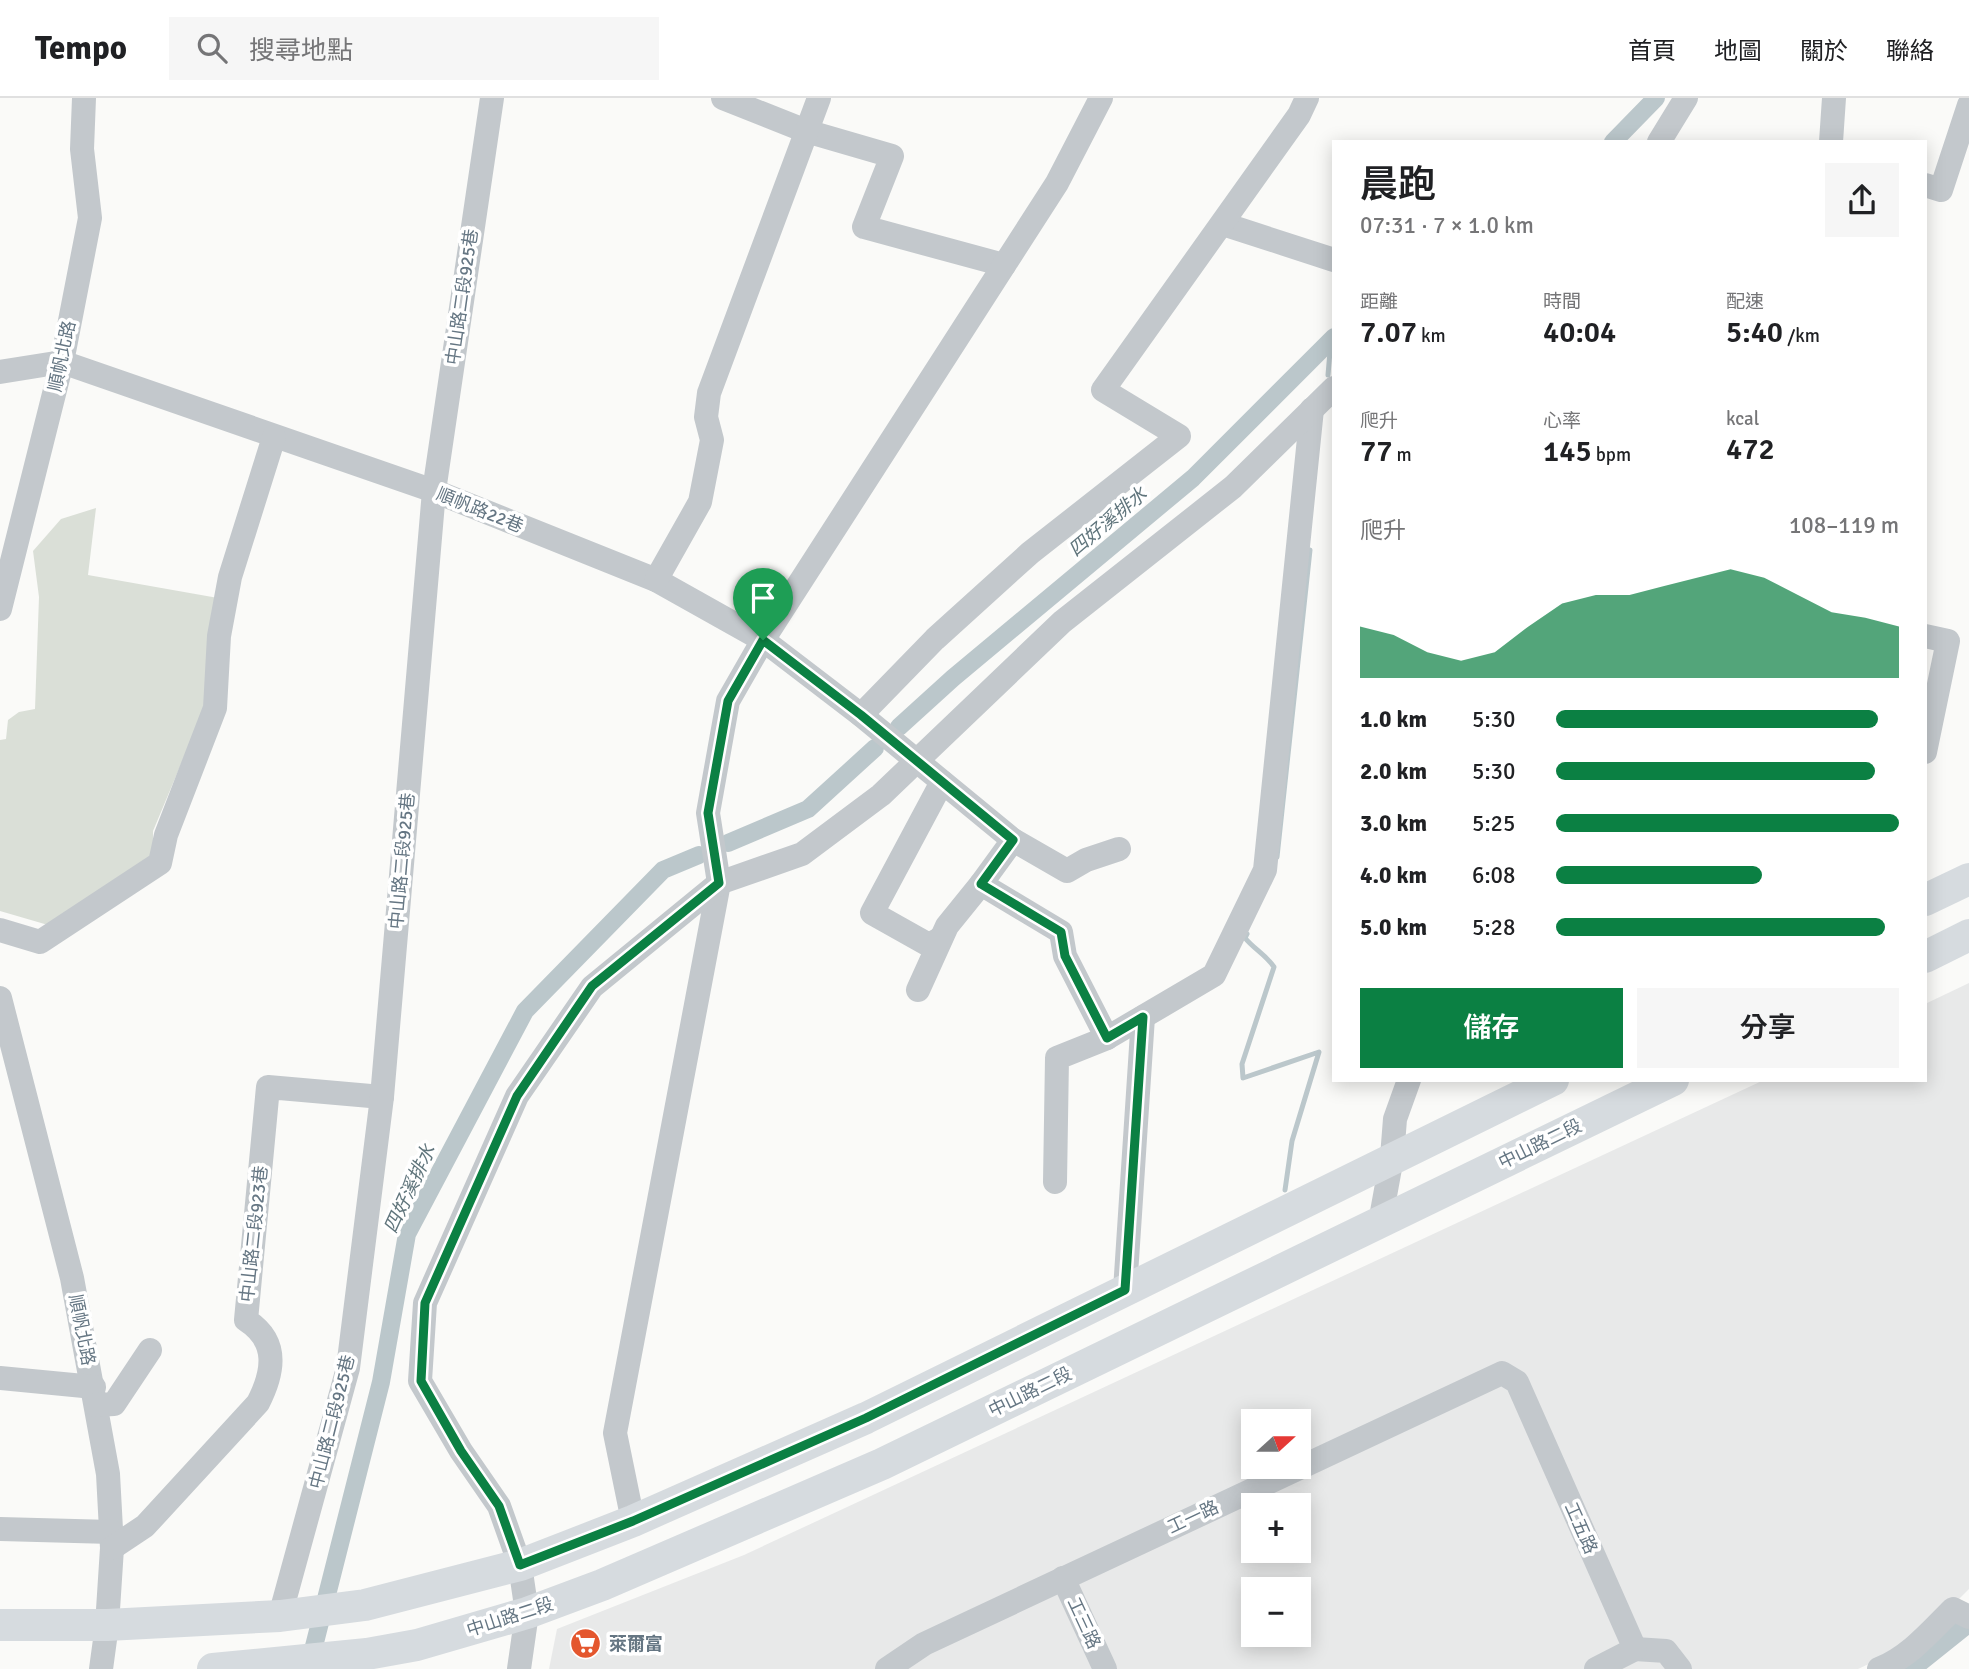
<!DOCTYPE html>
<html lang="zh-TW">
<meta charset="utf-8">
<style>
body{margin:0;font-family:Signika,"Noto Sans TC",sans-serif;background:#f6f6f6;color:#202124;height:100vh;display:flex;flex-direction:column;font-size:26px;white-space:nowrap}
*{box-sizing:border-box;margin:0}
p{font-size:23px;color:#757577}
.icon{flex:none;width:38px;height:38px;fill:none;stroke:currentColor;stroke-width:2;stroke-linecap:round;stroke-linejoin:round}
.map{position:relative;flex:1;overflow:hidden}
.panel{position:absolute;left:1332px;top:42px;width:595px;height:942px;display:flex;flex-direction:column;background:#fff;border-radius:0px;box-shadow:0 4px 18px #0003}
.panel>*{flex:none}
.needle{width:46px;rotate:69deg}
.controls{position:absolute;left:1241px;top:1311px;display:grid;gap:14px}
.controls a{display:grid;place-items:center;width:70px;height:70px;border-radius:0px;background:#fff;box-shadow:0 4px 18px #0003;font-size:35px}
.pin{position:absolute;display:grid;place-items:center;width:60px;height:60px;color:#fff;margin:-72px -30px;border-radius:50% 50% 50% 0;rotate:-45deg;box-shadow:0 0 7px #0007}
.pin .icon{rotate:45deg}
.round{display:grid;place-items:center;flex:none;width:74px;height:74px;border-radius:0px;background:#f6f6f6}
.summary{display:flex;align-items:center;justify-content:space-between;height:119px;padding:0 28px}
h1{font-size:38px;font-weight:600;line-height:52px}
.stats{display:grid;grid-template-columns:repeat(3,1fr);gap:10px;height:119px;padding:7px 28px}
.stats div{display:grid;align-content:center}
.stats b{font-size:30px;font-weight:600}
.stats small{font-size:19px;font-weight:400}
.stats p{font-size:19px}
.chart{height:196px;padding:14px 28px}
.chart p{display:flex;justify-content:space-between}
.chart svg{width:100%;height:126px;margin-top:7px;fill:#0b8043;opacity:.7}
.button{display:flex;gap:14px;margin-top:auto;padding:14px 28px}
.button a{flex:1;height:80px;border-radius:0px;background:#0b8043;color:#fff;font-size:28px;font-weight:600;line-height:80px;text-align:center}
.button a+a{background:#f6f6f6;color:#202124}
ul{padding:0 28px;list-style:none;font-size:23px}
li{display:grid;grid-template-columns:112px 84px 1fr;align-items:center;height:52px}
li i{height:18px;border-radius:9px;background:#0b8043}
header{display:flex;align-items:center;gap:42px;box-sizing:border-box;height:98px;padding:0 35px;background:#fff;border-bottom:2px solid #e0e0e0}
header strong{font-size:33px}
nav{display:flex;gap:38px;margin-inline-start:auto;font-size:24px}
.search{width:490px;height:63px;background:#f6f6f6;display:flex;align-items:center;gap:18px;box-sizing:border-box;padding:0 24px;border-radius:0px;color:#757577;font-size:26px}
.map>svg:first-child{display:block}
.built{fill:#e8e9e9;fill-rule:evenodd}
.green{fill:#dadfd7}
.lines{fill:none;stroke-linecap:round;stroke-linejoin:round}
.stream{stroke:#bbc7cb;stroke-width:5}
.canal{stroke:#bbc7cb;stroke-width:18}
.minor{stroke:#c3c8cc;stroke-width:24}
.major{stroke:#d6dbdf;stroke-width:32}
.route-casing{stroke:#fff;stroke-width:14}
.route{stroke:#0b8043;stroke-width:9}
.labels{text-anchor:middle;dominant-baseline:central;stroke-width:7;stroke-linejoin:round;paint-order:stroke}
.street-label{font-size:18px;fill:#657683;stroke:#fff}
.poi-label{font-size:18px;font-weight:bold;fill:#657683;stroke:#fff;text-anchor:start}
.water-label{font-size:19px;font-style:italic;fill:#60757c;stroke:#fff}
</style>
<header>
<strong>Tempo</strong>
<div class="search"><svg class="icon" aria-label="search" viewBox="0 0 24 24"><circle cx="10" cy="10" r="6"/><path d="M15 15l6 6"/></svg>搜尋地點</div>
<nav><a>首頁</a><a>地圖</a><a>關於</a><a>聯絡</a></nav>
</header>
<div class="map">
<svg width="1969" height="1571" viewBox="0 0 1969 1571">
<rect width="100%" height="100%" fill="#fafaf8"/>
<path class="built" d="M1969,885v606l-53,53 -58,27h-1309l8,-40 187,-74 1020,-475h161v-76zM1253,1323h45v45h-45zM1253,1407h45v45h-45zM1253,1491h45v45h-45z"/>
<polygon class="green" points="96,410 88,477 218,500 204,611 153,733 153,757 48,827 0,813 0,642 6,641 8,622 19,614 35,611 39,499 33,453 61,421"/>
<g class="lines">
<g class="stream">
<polyline points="1328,277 1331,242"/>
<polyline points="1277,759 1310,452"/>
<path d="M1247,836l-2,4c9,11 21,17 29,29l-32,97 1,14 76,-26 -27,89 -7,49"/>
</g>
<g class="canal">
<polyline points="1613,44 1656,0"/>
<polyline points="899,629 953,580 1193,380 1334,239"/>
<polyline points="728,745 808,711 875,650"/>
<polyline points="309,1568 381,1284 407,1136 525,913 663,772 699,757"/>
<polyline points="1912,1571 1962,1531"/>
</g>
<g class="minor">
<polyline points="723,0 806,33 892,58 864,129 1004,167"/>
<polyline points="1659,44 1686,0"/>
<polyline points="1831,44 1834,0"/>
<polyline points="1925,87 1941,92 1969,7"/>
<polyline points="1223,126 1334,162"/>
<polyline points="0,274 62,264 434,393 656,482 763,542 861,617 1013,742 981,786 1061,834 1065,858 1107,940"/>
<polyline points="656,482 700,404 712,342 706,319 709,295 819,0"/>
<polyline points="0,511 62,264 90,120 82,51 84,0"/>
<polyline points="1925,538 1948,543 1925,654"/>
<polyline points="861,617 935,541 1030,455 1179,338 1103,292 1299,17 1307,0"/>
<polyline points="1013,742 1067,773 1086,762 1119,751"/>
<polyline points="0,832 40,844 160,765 166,737 215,610 219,538 230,479 274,339"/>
<polyline points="941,840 929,847 872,815 942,684"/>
<polyline points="918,892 947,828 981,786"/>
<polyline points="0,900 72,1180 108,1376 112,1450 107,1527 101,1571"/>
<polyline points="1055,1084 1057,960 1107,940 1214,877 1265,772 1312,311"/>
<polyline points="1380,1125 1392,1059 1395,1021 1409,982"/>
<polyline points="1125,1192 1143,919"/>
<polyline points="0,1280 94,1289"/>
<polyline points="96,1307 114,1306 150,1252"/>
<polyline points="633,1423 615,1335 719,785 708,715 728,603 763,542 1057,85 1101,0"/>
<polyline points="0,1431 112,1434"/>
<path d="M112,1450l33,-22 113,-123c16,-31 21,-62 -12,-83l22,-233 114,10"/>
<polyline points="1063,1480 1105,1571"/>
<polyline points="280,1518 348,1270 382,999 434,393 492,0"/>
<polyline points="1635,1551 1666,1553 1680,1571"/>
<polyline points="519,1571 527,1515 520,1467 499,1408 461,1353 420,1283 425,1205 517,998 592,889 719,785 802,756 881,697 1062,524 1233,389 1334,290"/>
<polyline points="887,1571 924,1546 1502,1275 1517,1284 1635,1551 1596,1571"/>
<path d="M1879,1571c30,-12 51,-37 74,-60l16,8"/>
</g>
<g class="major">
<polyline points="1925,802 1969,781"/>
<polyline points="1925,859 1969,837"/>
<polyline points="0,1527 107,1527 280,1518 365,1507 520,1467 633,1423 866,1320 1553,982"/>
<polyline points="213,1571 367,1556 417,1547 527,1515 602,1487 882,1366 1673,982"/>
</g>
</g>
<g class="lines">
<defs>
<polygon id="route" points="763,542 861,617 1013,742 981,786 1061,834 1065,858 1107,940 1143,919 1125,1192 866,1320 633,1423 520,1467 499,1408 461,1353 421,1283 425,1205 517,998 592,888 719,785 708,715 728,603"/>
</defs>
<use href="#route" class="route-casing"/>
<use href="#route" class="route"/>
</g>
<defs>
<symbol id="supermarket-disc" viewBox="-11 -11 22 22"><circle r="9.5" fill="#e4572e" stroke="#fff"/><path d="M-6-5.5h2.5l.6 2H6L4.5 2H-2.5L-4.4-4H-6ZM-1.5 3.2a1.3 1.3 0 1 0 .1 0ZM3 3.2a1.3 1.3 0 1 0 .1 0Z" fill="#fff"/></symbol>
</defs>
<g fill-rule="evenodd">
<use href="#supermarket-disc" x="568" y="1528" width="35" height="35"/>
</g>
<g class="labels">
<g class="street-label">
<text transform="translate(462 199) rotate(-82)">中山路二段925巷</text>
<text transform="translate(62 258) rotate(-78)">順帆北路</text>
<text transform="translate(480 412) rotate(22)">順帆路22巷</text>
<text transform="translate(402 763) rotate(-85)">中山路二段925巷</text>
<text transform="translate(1540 1046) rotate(-26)">中山路二段</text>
<text transform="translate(254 1136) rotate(-84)">中山路二段923巷</text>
<text transform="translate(82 1232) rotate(79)">順帆北路</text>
<text transform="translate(1030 1294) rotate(-26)">中山路二段</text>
<text transform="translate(332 1324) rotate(-76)">中山路二段925巷</text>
<text transform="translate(1193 1419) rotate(-25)">工一路</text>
<text transform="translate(1581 1430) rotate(66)">工五路</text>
<text transform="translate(510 1519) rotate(-18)">中山路二段</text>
<text transform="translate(1084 1525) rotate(65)">工三路</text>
</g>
<g class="poi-label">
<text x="609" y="1546">萊爾富</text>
</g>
<g class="water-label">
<text transform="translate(1108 424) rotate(-40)">四好溪排水</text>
<text transform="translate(410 1091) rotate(-65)">四好溪排水</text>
</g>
</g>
</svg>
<div class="controls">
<a><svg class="needle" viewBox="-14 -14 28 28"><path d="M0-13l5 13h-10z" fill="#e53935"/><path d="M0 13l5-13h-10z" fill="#757577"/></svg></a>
<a>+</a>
<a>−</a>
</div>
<div class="pin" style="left:763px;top:542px;background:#1e9e55"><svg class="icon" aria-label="arrive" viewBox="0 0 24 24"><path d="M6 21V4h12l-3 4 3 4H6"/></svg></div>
<section class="panel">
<div class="summary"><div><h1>晨跑</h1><p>07:31 · 7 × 1.0 km</p></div><a class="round"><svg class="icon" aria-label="share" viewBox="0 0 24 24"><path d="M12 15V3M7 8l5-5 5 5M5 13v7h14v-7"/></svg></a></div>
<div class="stats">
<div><p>距離</p><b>7.07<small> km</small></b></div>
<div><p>時間</p><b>40:04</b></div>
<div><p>配速</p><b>5:40<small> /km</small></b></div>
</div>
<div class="stats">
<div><p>爬升</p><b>77<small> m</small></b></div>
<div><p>心率</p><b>145<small> bpm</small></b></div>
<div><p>kcal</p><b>472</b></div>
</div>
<div class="chart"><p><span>爬升</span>108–119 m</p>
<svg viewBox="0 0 160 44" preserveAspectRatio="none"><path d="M0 44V26L10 29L20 35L30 38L40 35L50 26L60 18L70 15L80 15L90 12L100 9L110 6L120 9L130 15L140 21L150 23L160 26V44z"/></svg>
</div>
<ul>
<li><b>1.0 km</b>5:30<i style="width:94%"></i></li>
<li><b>2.0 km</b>5:30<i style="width:93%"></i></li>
<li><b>3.0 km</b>5:25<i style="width:100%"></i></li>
<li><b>4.0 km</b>6:08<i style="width:60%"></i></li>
<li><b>5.0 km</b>5:28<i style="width:96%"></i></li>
</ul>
<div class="button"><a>儲存</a><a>分享</a></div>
</section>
</div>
